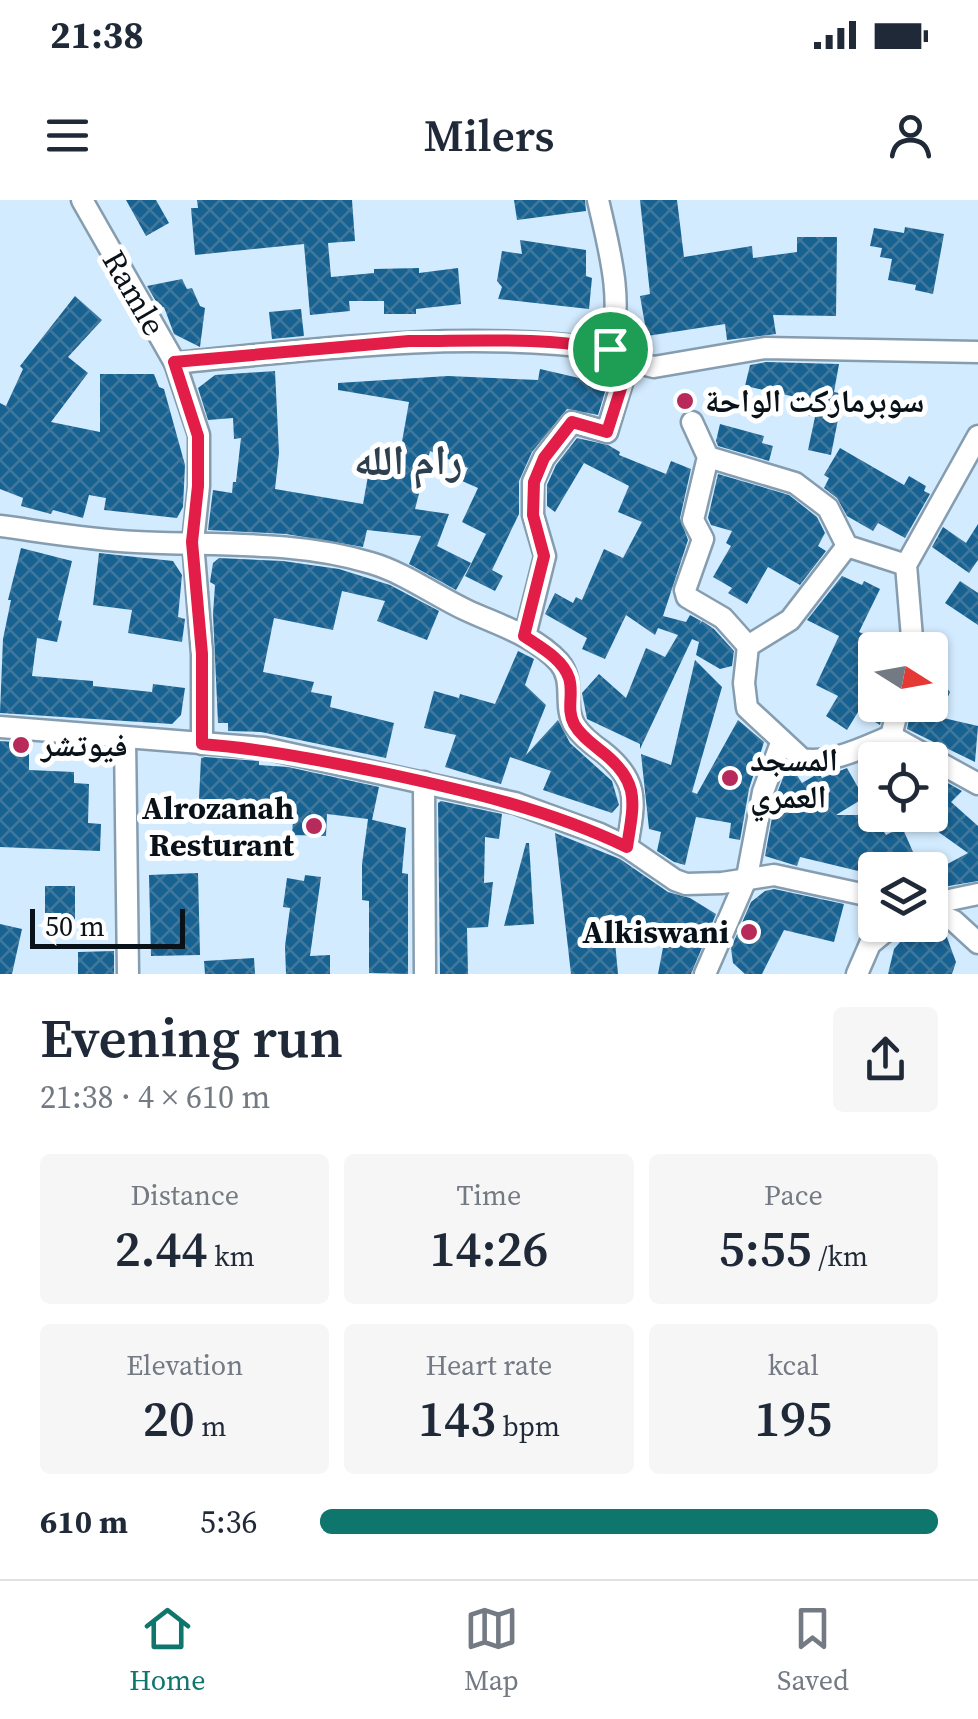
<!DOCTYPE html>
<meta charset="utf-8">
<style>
body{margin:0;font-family:"Source Serif 4","Noto Naskh Arabic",serif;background:#f6f6f7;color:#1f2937;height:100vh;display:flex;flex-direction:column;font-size:38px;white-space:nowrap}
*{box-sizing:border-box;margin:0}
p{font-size:32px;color:#747a83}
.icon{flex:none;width:55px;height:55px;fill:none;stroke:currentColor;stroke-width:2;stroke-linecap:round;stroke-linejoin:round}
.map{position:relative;height:774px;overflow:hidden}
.drawer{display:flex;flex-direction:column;background:#fff;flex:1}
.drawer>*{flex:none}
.needle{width:65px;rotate:101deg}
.controls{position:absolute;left:858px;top:432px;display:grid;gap:20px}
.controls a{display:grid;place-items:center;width:90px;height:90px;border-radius:10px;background:#fff;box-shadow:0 2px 8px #0004;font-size:50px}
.scale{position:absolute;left:30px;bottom:25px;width:155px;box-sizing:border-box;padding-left:10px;border:5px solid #0a1219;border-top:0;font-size:28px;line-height:35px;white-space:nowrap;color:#0a1219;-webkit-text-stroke:8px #fff;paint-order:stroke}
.pin{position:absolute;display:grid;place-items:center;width:85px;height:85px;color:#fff;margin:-42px;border:5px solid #fff;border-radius:50%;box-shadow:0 2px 10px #0007}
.round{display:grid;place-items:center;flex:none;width:105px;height:105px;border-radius:10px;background:#f6f6f7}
.headline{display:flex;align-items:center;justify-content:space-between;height:170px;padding:0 40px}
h1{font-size:55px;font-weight:600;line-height:75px}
.figures{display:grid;grid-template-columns:repeat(3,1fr);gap:15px;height:170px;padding:10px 40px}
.figures div{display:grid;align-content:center;border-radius:10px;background:#f6f6f7;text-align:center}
.figures b{font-size:50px;font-weight:600}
.figures small{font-size:28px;font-weight:400}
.figures p{font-size:28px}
ul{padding:0 40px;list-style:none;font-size:32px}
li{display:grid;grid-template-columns:160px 120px 1fr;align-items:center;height:75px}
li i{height:25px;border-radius:12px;background:#0f766e}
.status{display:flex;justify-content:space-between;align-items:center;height:70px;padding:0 50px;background:#fff;direction:ltr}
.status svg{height:28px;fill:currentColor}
header{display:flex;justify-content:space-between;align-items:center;height:130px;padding:0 40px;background:#fff;font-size:45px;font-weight:600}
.dock{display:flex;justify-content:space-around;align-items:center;height:140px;border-top:2px solid #e0e1e3;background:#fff;font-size:28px;color:#747a83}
.dock a{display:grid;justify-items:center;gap:5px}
.dock .active{color:#0f766e}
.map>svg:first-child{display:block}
.building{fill:url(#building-cross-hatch)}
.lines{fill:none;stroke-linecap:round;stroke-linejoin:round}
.street-casing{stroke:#869daf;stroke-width:25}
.street{stroke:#fff;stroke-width:20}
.route-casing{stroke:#fff;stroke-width:20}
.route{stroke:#e11d48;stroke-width:12}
.poi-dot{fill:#b82a5a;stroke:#fff;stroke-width:4}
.labels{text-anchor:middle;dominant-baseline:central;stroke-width:10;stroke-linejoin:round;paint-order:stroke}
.street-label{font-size:32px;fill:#0a1219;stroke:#fff}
.poi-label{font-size:32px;font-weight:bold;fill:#0a1219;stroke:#fff;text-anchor:start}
.district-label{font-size:42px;font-weight:bold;fill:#2c4050;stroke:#fff}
</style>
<div class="status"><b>21:38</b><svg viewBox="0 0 49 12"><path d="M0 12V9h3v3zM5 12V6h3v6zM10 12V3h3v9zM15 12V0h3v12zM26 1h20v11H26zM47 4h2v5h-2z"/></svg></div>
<header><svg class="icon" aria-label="menu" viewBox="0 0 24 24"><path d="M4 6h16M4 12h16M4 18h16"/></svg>Milers<svg class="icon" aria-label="person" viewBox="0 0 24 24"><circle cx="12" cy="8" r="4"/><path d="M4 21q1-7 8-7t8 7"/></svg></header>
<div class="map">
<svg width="978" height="774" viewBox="0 0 978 774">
<defs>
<pattern id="building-cross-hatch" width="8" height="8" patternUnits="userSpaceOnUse" patternTransform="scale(2.5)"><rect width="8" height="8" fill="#186292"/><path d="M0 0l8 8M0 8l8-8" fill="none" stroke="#40789c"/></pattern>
</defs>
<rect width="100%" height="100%" fill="#d3ebff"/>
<g class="building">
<polygon points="126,0 156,0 169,23 146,36"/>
<polygon points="197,0 352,0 355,41 328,43 331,77 374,73 374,69 419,68 419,73 458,68 461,104 416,109 416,114 384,114 384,101 349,101 350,111 310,115 304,44 195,55 191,8 198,8"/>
<polygon points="514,0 585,0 586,11 517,20"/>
<polygon points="640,0 677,0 684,57 752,46 753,58 797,52 797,37 837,37 836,116 773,115 776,134 727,140 725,124 647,136 640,96 650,94"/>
<polygon points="905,27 944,34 933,94 915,90 916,85 888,80 892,59 880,57 882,48 870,46 874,28 904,33"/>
<polygon points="520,40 586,50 586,76 592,78 589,109 498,99 502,87 497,81 502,51 522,54"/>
<polygon points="182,79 187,89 192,88 200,106 205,108 200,147 174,134 164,107 160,108 147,86"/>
<polygon points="75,96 102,120 68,157 88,173 51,222 100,232 100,174 154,174 159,187 164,189 185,265 183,307 177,318 104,310 106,298 89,295 83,318 53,310 51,314 21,306 23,298 0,289 0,203 6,206 23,169 20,166"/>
<polygon points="301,109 304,136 272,139 269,112"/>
<polygon points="766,162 839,164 834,192 843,194 831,255 808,250 815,217 807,215 810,200 745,186 750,165"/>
<polygon points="582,163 605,164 612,169 598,215 567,209 532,252 519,281 519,314 492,370 503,376 495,391 465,376 486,334 462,322 478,288 462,281 468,268 430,251 415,309 449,314 437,346 471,363 456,390 409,364 421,336 367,330 363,347 286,334 208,330 213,290 232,293 233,282 236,282 241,238 234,239 233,218 208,220 198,188 215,175 275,171 279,253 275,289 363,304 373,248 400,253 409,202 338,190 338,183 448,176 538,180 540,169 579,178"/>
<polygon points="720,224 764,236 762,243 773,246 769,261 718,246 716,241"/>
<polygon points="577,238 608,245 620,252 619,255 666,274 671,261 691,269 680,318 688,340 663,416 686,422 690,415 701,421 699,425 702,421 714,429 734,451 732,466 720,469 696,455 699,442 692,439 640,549 640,544 587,519 582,493 599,474 626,498 646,448 665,457 678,435 658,428 655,435 626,415 605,459 582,449 587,438 545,414 555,393 573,403 576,397 582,400 604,349 623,358 642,322 618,312 629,286 584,263 555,312 547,306 547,285 556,265"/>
<polygon points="840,248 904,285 909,276 926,286 924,291 930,294 905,338 878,323 873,331 847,316 837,298 824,288 829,278 824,275"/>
<polygon points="718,274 789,295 817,317 825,333 818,346 826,351 800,385 768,367 747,404 728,393 732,388 713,377 731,346 726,343 732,331 711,325 708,318"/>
<polygon points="978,324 978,360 969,373 932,347 943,327 966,343"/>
<polygon points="21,348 72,361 58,420 62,421 57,442 37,438 32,476 93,481 93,486 152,492 153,484 185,488 181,515 172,524 0,513 3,439 11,400 8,400"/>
<polygon points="99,353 173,361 182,375 178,417 185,419 182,442 128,433 132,410 93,405"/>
<polygon points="219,358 283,361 339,369 390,385 439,411 427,440 377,421 385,401 342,391 333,430 274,418 263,472 314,482 311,492 332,496 330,507 394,523 386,558 261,532 228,531 228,523 218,523 213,414 215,385 210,382 213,363"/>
<polygon points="842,376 862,385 864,381 880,389 859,432 875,439 875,505 885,505 880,525 858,512 847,530 826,516 838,496 816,485 839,436 807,420"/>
<polygon points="960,381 978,393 978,425 945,403"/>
<polygon points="518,451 534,459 525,485 546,505 526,555 558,520 570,543 612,581 619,605 612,613 543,590 551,571 510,557 501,584 445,567 456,535 424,528 434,491 459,498 460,494 495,504"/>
<polygon points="695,460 722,487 692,592 697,594 738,520 764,542 749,589 740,640 729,638 731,623 696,617 685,665 674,662 657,651 661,632 649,629 641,554 671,565"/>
<polygon points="930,466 950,492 939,517 978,526 975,562 907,529 912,505 930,505"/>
<polygon points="0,541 29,543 29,570 74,572 74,583 89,584 88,623 101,624 100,651 0,647"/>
<polygon points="205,557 259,561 259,565 288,567 379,587 372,620 369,619 406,628 402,673 408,674 408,774 369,773 369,701 362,700 362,664 368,619 327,614 326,636 292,635 294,607 272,605 272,602 199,599 201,558"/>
<polygon points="847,568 864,598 836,615 874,615 886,635 902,627 921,670 875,670 875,675 800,657 797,666 765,656 776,596 784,575 793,569 802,583 819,573 822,578"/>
<polygon points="930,573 962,591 951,602 978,626 978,681 943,687 938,669 968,653 930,626"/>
<polygon points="441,601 502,614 499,639 485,637 484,683 493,682 488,727 467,728 468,774 440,774 438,603"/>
<polygon points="555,633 620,659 668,692 690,698 716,714 691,774 658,774 665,737 615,742 618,774 571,774"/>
<polygon points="526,643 529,643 534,724 504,726"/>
<polygon points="198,673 200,755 151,756 149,675"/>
<polygon points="305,675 321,677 310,756 330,755 330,774 286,774 285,746 290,708 283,707 287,678 304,681"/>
<rect x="45" y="686" width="30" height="37"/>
<polygon points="774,689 844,704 834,742 784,730 762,774 745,774 733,763 731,748 751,702 765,691"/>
<polygon points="0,724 22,729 12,774 0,774"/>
<polygon points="915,725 926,725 945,732 956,762 952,774 888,774 894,749"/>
<polygon points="114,751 114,774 78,774 78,752"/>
<polygon points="254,758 255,774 205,774 204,761"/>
</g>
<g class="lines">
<defs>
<g id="street">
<polyline points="82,0 175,163 199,235 199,286 193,342 202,454 202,544"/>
<path d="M598,0c11,49 26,99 12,149"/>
<path d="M175,163c142,-14 286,-33 429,-14 18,2 31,15 50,18l111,-19 213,4"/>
<polyline points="692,222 708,257 693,320 703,339 685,390 687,397 723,418 748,446"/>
<polyline points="708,257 795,283 828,308 847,346 906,365"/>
<path d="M0,326c45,6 91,14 136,16 79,4 159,-2 235,21 34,10 63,32 95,47 32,15 68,25 93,52 17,20 3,43 16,64 7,11 18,19 28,26 38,30 31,52 24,95"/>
<path d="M847,346l-57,74 -42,26 -4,37 3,25 55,51c30,5 62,-12 89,-23l87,48"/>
<polyline points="525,436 545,356 533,315 533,282 544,258 572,222 607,232 629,160"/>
<polyline points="913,450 906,365 978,236"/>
<polyline points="0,527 264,548 515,603 600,634 627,647 675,680 686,684 722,683 774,675 875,697"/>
<polyline points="891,536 899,505"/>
<polyline points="125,538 128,774"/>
<polyline points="424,582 425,774"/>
<polyline points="930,704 978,694"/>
<polyline points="930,710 954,721 978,743"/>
<polyline points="705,774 747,677 763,592 781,543"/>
<polyline points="857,774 870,744 893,725"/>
</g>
</defs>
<use href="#street" class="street-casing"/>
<use href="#street" class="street"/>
</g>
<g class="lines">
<defs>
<path id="route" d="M409,141c53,1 179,-8 221,19l-23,72 -35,-10 -28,36 -10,24 -1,33 11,41 -20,80c16,11 39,23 45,42 5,15 -3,31 5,46 6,11 17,19 27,27 40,31 33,51 26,96 -77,-37 -159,-56 -243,-74 -60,-12 -120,-24 -182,-29v-90l-10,-112 6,-56v-50l-24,-74z"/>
</defs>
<use href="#route" class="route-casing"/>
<use href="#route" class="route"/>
</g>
<g class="poi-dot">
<circle cx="685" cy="201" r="10"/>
<circle cx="21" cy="545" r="10"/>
<circle cx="730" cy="578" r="10"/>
<circle cx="314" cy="626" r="10"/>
<circle cx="749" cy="732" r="10"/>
</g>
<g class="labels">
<g class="street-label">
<text transform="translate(134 93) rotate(60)">Ramle</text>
</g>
<g class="poi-label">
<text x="705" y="201">سوبرماركت الواحة</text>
<text x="41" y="545">فيوتشر</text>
<text x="750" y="560">المسجد<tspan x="750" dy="37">العمري</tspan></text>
<text x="294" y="608" text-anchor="end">Alrozanah<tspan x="294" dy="37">Resturant</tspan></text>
<text x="729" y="732" text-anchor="end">Alkiswani</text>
</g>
<g class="district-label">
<text x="408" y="260">رام الله</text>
</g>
</g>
</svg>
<div class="controls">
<a><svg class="needle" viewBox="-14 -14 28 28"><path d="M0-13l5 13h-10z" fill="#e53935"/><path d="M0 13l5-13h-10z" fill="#747a83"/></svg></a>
<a><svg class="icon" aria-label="locate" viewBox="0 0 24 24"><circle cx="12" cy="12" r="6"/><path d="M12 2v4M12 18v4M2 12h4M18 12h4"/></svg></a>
<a><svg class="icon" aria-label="layers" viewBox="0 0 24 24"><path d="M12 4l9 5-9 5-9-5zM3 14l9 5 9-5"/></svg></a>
</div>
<div class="scale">50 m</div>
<div class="pin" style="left:610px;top:149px;background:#1e9e55"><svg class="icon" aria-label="arrive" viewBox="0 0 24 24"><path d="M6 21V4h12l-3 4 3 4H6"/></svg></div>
</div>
<section class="drawer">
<div class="headline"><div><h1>Evening run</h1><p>21:38 · 4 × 610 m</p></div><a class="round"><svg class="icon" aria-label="share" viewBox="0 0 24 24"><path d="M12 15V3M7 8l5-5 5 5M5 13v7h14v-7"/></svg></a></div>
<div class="figures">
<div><p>Distance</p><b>2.44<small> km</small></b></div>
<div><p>Time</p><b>14:26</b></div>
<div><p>Pace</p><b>5:55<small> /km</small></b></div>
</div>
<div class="figures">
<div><p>Elevation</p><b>20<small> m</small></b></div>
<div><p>Heart rate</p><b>143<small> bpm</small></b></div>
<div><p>kcal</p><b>195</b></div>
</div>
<ul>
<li><b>610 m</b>5:36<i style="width:100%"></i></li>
</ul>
</section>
<nav class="dock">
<a class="active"><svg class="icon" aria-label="home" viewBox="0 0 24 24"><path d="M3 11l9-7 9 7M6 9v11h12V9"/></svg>Home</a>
<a><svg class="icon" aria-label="map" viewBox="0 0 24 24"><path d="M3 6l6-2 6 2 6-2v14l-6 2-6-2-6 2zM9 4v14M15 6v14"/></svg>Map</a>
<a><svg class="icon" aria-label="saved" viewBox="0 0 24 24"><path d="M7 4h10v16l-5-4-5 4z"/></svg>Saved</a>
</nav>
